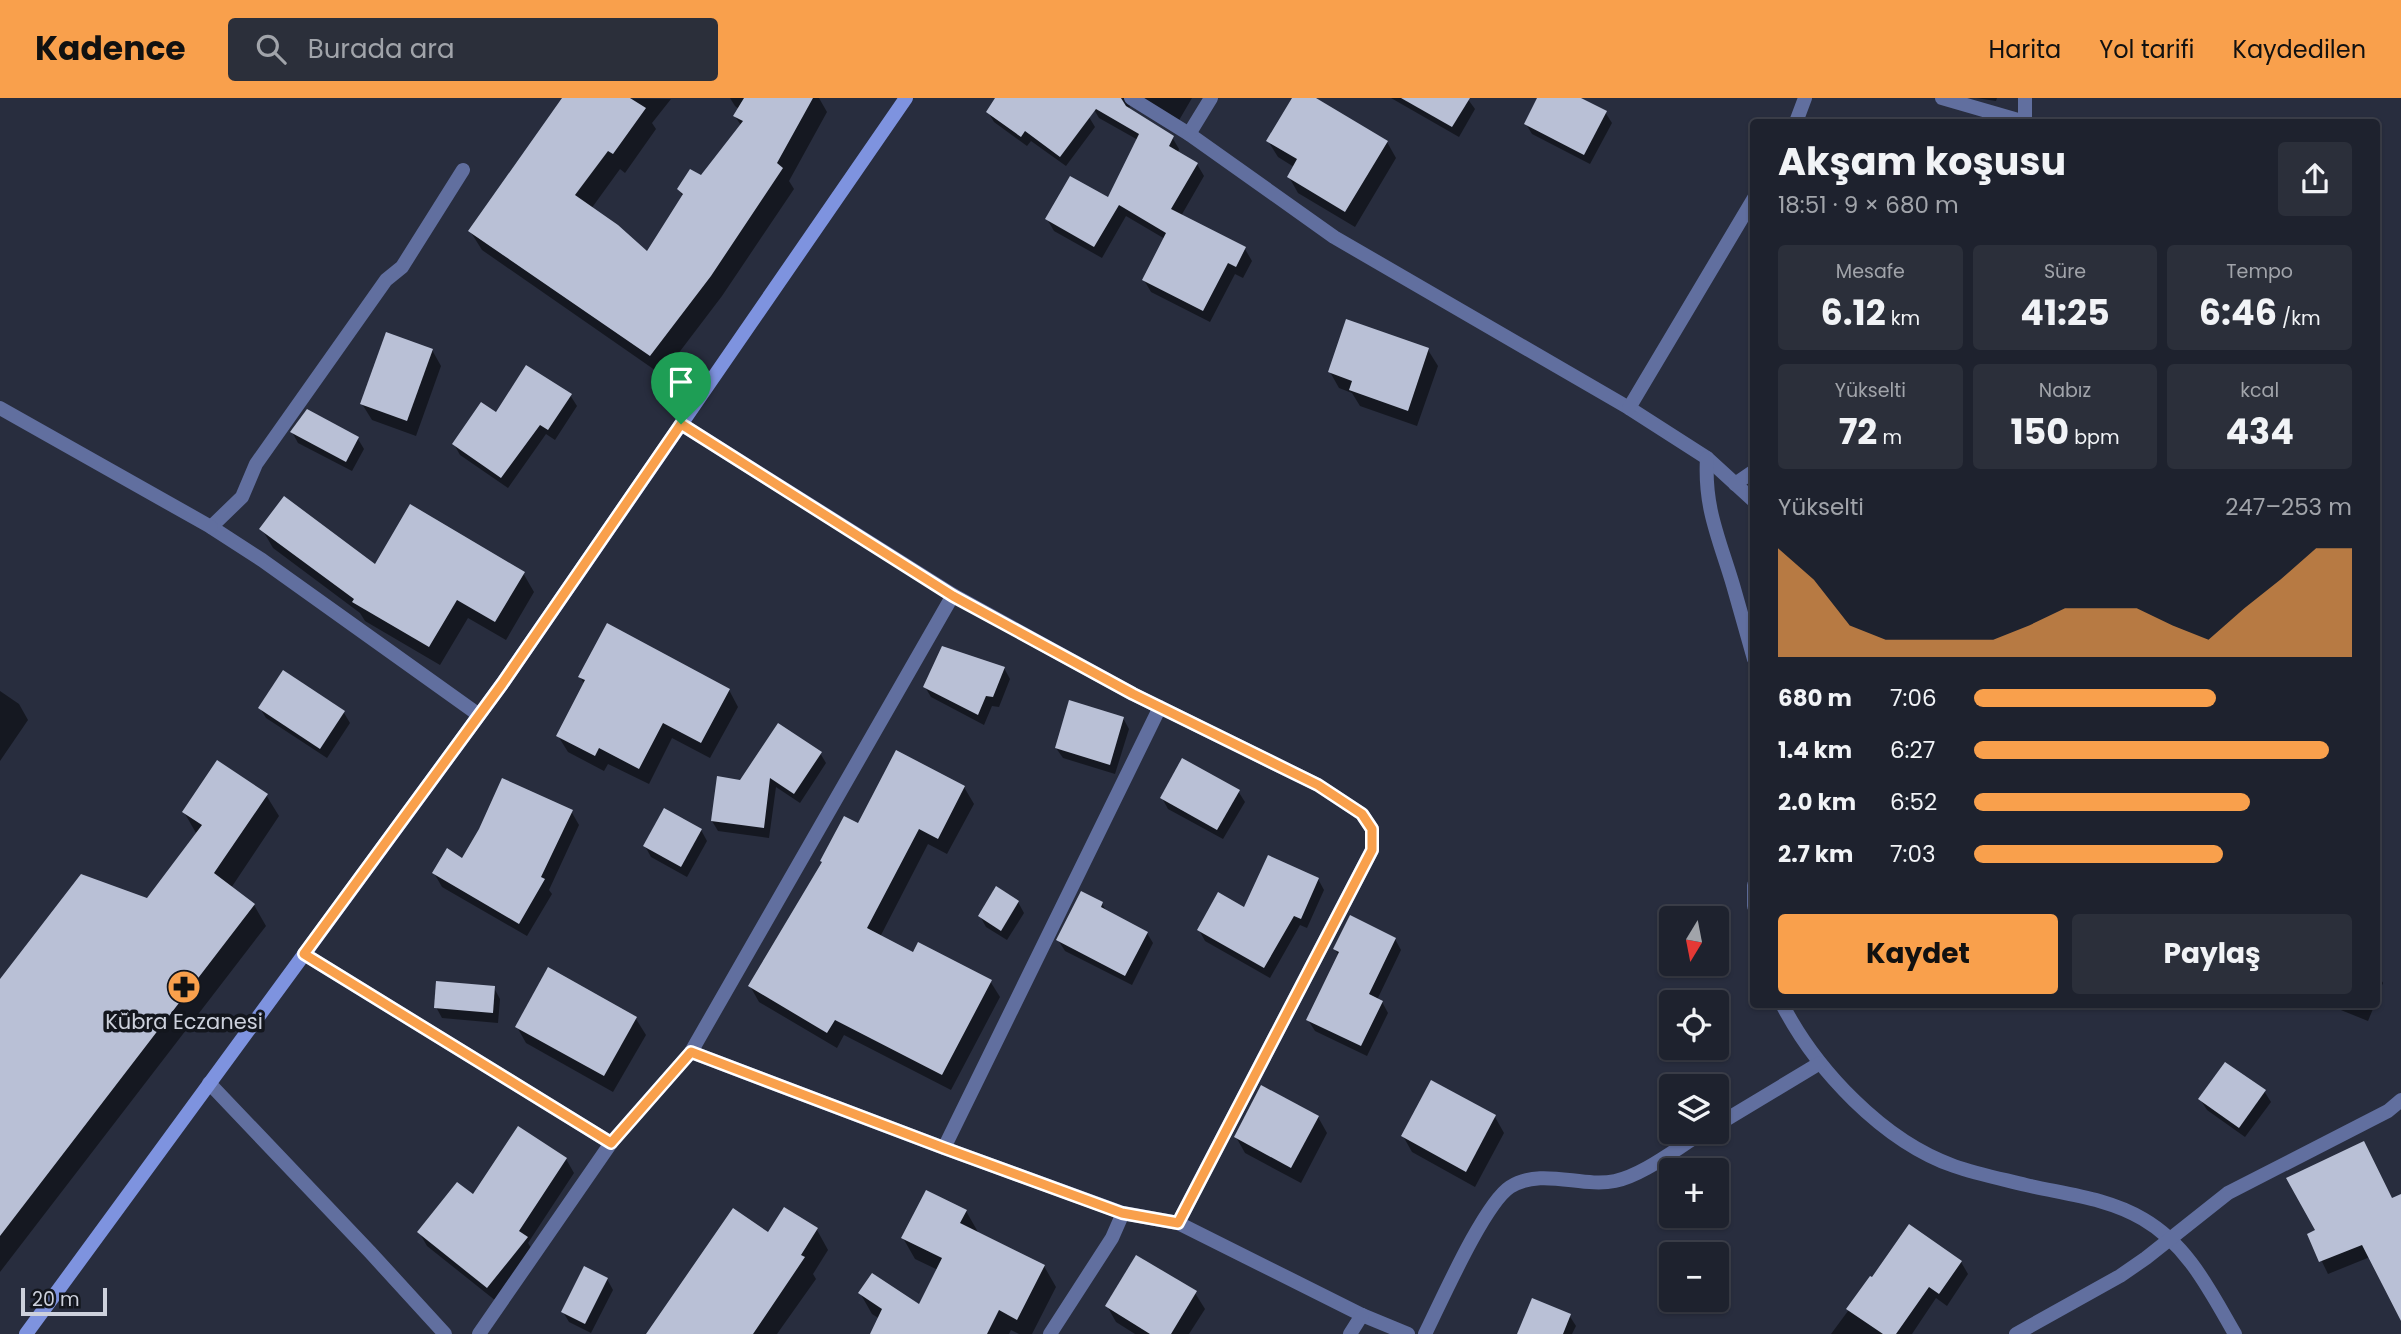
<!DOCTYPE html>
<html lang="tr">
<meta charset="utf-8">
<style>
body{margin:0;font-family:Poppins,sans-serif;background:#2b2f3a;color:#f1f3f6;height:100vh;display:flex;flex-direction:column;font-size:26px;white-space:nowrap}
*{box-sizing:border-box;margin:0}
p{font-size:23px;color:#a1a4aa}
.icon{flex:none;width:38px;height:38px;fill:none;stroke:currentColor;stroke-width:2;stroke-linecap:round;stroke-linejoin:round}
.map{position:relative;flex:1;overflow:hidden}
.sheet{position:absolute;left:1750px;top:21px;width:630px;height:889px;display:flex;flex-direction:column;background:#1e222e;border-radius:7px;box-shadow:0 2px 5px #0004,0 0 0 2px #3c3f4a}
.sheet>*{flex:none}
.needle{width:46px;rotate:190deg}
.tools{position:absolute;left:1659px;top:808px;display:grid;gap:14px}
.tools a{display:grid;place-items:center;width:70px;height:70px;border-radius:7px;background:#1e222e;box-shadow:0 2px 5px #0004,0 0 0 2px #3c3f4a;font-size:35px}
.scale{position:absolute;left:21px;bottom:18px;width:86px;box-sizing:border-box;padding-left:7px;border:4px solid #cdd1dc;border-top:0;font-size:19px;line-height:24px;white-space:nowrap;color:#cdd1dc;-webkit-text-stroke:5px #13161d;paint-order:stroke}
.pin{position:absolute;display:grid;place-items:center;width:60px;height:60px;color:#fff;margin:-72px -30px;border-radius:50% 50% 50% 0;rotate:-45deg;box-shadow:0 0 7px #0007}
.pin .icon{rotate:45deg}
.round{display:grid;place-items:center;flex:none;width:74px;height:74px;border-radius:7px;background:#2b2f3a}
.summary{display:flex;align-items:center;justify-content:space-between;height:119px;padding:0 28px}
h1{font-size:38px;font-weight:700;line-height:52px}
.metrics{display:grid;grid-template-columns:repeat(3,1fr);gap:10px;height:119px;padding:7px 28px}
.metrics div{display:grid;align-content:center;border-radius:7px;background:#2b2f3a;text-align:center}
.metrics b{font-size:35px;font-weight:700}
.metrics small{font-size:19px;font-weight:400}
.metrics p{font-size:19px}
.chart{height:196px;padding:14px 28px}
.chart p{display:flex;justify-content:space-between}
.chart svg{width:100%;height:126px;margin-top:7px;fill:#f9a04c;opacity:.7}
.action{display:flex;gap:14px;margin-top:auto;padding:14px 28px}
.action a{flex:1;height:80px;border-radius:7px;background:#f9a04c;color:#111;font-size:28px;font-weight:700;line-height:80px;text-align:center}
.action a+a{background:#2b2f3a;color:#f1f3f6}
ul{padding:0 28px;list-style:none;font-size:23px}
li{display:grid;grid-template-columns:112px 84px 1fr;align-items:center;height:52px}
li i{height:18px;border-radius:9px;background:#f9a04c}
header{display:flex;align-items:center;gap:42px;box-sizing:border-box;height:98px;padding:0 35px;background:#f9a04c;color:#111}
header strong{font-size:33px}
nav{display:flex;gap:38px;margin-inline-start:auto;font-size:24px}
.search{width:490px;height:63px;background:#2b2f3a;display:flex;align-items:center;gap:18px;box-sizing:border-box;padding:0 24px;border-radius:7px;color:#a1a4aa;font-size:26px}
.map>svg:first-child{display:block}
.shadow{fill:#0007}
.building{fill:#b9c0d6}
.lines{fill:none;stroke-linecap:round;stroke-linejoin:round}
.street{stroke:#616f9f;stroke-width:14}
.secondary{stroke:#7e93df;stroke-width:14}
.route-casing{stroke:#fff;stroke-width:14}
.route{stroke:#f9a04c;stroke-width:9}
.labels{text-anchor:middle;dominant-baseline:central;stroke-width:7;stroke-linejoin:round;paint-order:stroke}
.poi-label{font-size:21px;fill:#cdd1dc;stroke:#13161d}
</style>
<header>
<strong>Kadence</strong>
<div class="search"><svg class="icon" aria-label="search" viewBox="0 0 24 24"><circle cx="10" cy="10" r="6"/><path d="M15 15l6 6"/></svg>Burada ara</div>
<nav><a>Harita</a><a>Yol tarifi</a><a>Kaydedilen</a></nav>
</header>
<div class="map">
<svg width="2401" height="1236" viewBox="0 0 2401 1236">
<rect width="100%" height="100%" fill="#282d3e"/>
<g class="shadow">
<polygon points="565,0 671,1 652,25 656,31 625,75 620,71 591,111 647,155 683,99 679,91 701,79 742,29 735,18 739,11 735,8 730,0 819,0 827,14 789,83 794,91 722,198 662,277 482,152 470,133"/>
<polygon points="997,0 1061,0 1089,19 1095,29 1066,68 1031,43 1027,48 994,24 988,14"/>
<polygon points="1097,0 1192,0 1178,24 1132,4 1128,12 1172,39 1179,51 1178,55 1197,66 1204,78 1181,118 1245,151 1252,163 1243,180 1235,176 1210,224 1151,194 1144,182 1165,141 1126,118 1102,160 1054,133 1047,121 1109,102 1138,42 1099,20 1092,8"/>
<polygon points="1294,0 1313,0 1387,44 1396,60 1355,129 1298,95 1289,79 1294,69 1278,59 1268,43"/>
<polygon points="1391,0 1467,0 1475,11 1459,39"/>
<polygon points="1539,0 1577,0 1605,14 1612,25 1590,66 1532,36 1526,26"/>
<polygon points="1976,0 1997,0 1996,3"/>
<polygon points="432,252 441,268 416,338 372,322 362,306"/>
<polygon points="1428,252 1438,268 1417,328 1360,308 1352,295 1339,290 1330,274"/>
<polygon points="570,297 577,308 555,342 546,336 508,390 460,357 454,346 496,317"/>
<polygon points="292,334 358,341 364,351 352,373 298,345"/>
<polygon points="262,431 375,468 523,475 534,494 506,542 468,520 440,567 365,523 360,515 273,450"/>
<polygon points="1004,570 1010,581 999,609 992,608 984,627 931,599 925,589"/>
<polygon points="283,574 344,615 350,625 327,660 266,620 260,610"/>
<polygon points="580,579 729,592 738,609 710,660 672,640 649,686 608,666 604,673 568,654 558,638 585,587"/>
<polygon points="0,593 19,606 28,622 0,663"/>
<polygon points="1123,620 1129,631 1115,676 1063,660 1056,650"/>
<polygon points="820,655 826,665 800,705 776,689 769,740 718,733 712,723 741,683"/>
<polygon points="964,689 974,706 947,756 928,746 880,839 914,857 990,883 1000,899 951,992 844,937 837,950 759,904 750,888 858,728"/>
<polygon points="1238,693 1245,704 1223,741 1168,711 1162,700"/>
<polygon points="266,697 279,718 231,790 254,807 266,828 0,1174 0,884 147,802 196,735 184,714"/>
<polygon points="571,713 579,727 549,792 552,796 527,838 442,789 434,775"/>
<polygon points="701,732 707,743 687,779 651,759 645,748"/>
<polygon points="1318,781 1324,792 1307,830 1300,827 1270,880 1205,843 1199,832"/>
<polygon points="1018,804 1024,815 1007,842 986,829 980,818"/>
<polygon points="1102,806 1107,814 1147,835 1153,845 1132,887 1065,853 1058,842"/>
<polygon points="1395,841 1401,852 1377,902 1382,904 1388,915 1367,958 1315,933 1308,922 1339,858 1335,851"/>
<polygon points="549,872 636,921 646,937 613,994 526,945 517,929"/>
<polygon points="2376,874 2383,885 2376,901"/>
<polygon points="494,890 500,901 498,925 442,920 436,909"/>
<polygon points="2326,906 2375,906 2368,923"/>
<polygon points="2264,993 2271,1004 2245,1039 2207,1012 2200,1001"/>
<polygon points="1318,1019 1327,1035 1301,1085 1245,1055 1236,1039"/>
<polygon points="1495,1019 1504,1035 1475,1089 1412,1054 1403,1038"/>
<polygon points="566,1061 574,1075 528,1145 534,1155 496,1203 427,1148 419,1134"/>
<polygon points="2401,1098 2401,1219 2370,1159 2328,1176 2309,1137"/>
<polygon points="785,1111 817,1132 828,1152 813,1176 816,1181 777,1236 648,1236 769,1137"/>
<polygon points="966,1113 978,1134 1044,1168 1056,1189 1032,1236 1019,1236 1011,1232 1009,1236 872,1236 880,1221 872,1216 860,1195 919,1209 938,1172 915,1161 903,1140"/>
<polygon points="1910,1129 1961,1164 1968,1176 1947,1208 1936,1200 1912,1236 1831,1236"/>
<polygon points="607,1181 613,1192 591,1235 569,1224 563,1214"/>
<polygon points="1195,1195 1205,1211 1189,1236 1135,1236 1116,1224 1107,1208"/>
<polygon points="1569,1217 1576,1228 1572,1236 1519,1236"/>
</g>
<g class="building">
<polygon points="562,0 630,0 646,10 613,56 608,53 575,97 618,127 647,153 683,96 677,91 690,71 701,77 743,23 733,18 744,0 813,0 777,65 783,70 711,178 650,258 468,133"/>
<polygon points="995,0 1121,0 1126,8 1174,38 1169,48 1198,65 1171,111 1246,149 1236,169 1228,165 1203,213 1142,182 1166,135 1119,107 1094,149 1045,121 1070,78 1108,99 1139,36 1096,11 1060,59 1025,33 1021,39 986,14"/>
<polygon points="1292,0 1316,0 1388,43 1345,114 1287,79 1297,61 1266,43"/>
<polygon points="1401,0 1470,0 1452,29"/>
<polygon points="1537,0 1581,0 1607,13 1584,57 1524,26"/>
<polygon points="1346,221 1429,250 1408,313 1349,292 1352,283 1328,274"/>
<polygon points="386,234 433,251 407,323 360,306"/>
<polygon points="526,267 572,296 548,332 540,327 501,380 452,346 481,304 496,314"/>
<polygon points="307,311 359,339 346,364 290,334"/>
<polygon points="284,398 375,466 410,406 525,474 495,524 457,502 429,549 352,504 354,501 259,431"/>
<polygon points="607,525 730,591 701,645 663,625 639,671 599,650 595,658 556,638 585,582 578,579"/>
<polygon points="942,548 1005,569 993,599 986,598 978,617 923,589"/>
<polygon points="283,572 345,613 320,651 258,610"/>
<polygon points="1069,602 1124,619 1110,667 1055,650"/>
<polygon points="778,625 822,654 794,696 770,680 764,730 711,723 717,678 740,682"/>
<polygon points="896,652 965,688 938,741 919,731 867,830 913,854 918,844 992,882 942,977 835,922 827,935 748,888 822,764 820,763 844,718 858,725"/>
<polygon points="1182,660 1240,692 1217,732 1160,700"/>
<polygon points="217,662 268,696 214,775 255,806 0,1138 0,881 81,776 147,800 202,727 182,714"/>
<polygon points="502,680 573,712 541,779 545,781 519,826 432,775 447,750 462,760 479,731"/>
<polygon points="664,710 702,731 681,769 643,748"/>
<polygon points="1268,757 1319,780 1301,821 1294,818 1264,870 1197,832 1218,794 1244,809"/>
<polygon points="996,788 1019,803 1001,833 978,818"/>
<polygon points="1081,793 1103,804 1101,809 1148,834 1125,878 1056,842"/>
<polygon points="1350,817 1396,840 1369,896 1383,903 1361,948 1306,922 1339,854 1333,851"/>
<polygon points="548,869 637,919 604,978 515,929"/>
<polygon points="436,883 495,888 493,915 434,910"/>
<polygon points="2225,964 2266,992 2239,1030 2198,1001"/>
<polygon points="1431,982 1496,1017 1466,1074 1401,1038"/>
<polygon points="1261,987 1319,1018 1291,1070 1234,1039"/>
<polygon points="518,1028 567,1060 519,1133 528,1139 487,1190 417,1134 457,1084 473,1096"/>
<polygon points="2364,1043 2392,1100 2401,1096 2401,1223 2362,1147 2319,1164 2307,1136 2315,1132 2286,1080"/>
<polygon points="926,1092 967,1112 960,1125 1045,1167 1017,1222 999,1212 987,1236 870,1236 882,1211 858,1195 872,1175 919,1206 942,1160 901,1140"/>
<polygon points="784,1109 818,1130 801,1157 805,1159 753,1236 646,1236 733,1110 768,1134"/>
<polygon points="1909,1126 1962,1163 1939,1196 1929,1189 1896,1236 1883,1236 1846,1211 1870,1178 1872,1179"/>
<polygon points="1136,1157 1197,1193 1171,1236 1150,1236 1105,1208"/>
<polygon points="584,1168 608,1180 585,1226 561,1214"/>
<polygon points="1532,1200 1571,1216 1563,1236 1517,1236"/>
</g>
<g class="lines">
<g class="street">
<polyline points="1131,0 1189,36 1334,139 1629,310 1707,360 1754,403"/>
<polyline points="1942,0 2025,24"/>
<polyline points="2025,0 2025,24"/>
<polyline points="1796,24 1805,0"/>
<polyline points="1189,36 1211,0"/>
<polyline points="463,72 402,169 386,182 256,366 242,399 211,429 262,462 479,617"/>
<polyline points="0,310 211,429"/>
<polyline points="1629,310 1754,100"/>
<polyline points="681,326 953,497 1133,596 1318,687 1362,716 1372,731 1372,752 1178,1125"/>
<path d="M1707,360c-3,50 12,80 26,127 7,24 14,49 21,74"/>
<polyline points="1735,386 1754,373"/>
<polyline points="1754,787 1754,808"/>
<polyline points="304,856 611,1045"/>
<path d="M1782,906c34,66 101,137 172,162 23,8 48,13 72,19 39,9 82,13 117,34 45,26 67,72 92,115"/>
<polyline points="691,954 944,1050 1123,1115 1178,1125 1362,1217 1408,1236"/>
<polyline points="209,985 370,1154 445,1236"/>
<polyline points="1717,1027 1820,965"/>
<polyline points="944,1050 1160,609"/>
<polyline points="479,1236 611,1045 691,954 953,497"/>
<polyline points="1050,1236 1112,1140 1123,1115"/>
<polyline points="1350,1236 1362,1217"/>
<path d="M1425,1236c16,-32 59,-130 85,-147 32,-20 71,1 105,-6 29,-6 63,-34 89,-49"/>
<polyline points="2016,1236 2120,1178 2146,1160 2228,1095 2388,1013 2401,1002"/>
</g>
<polyline class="secondary" points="26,1236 502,586 906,0"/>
</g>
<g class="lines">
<defs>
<polygon id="route" points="681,326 953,498 1133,596 1318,687 1362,716 1372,731 1372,752 1178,1125 1122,1115 944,1050 691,954 611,1045 304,856 502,586"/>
</defs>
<use href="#route" class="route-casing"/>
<use href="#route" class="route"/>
</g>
<defs>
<symbol id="pharmacy-disc" viewBox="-11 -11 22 22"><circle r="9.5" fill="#f9a04c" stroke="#13161d"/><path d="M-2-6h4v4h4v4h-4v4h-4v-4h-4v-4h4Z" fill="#111"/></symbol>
</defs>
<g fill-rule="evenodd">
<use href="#pharmacy-disc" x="165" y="870" width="38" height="38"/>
</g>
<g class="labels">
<g class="poi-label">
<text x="184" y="923">Kübra Eczanesi</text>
</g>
</g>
</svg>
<div class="tools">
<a><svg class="needle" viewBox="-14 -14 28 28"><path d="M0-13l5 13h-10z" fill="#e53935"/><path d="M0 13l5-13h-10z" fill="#a1a4aa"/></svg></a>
<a><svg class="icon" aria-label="locate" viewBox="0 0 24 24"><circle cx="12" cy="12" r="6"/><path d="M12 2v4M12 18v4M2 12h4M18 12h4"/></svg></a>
<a><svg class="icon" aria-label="layers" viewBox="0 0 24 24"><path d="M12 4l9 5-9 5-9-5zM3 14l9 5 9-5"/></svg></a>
<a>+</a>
<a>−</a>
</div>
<div class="scale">20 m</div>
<div class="pin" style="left:681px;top:326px;background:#1e9e55"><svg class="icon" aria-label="arrive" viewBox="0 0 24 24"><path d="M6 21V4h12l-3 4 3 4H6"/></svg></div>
<section class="sheet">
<div class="summary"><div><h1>Akşam koşusu</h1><p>18:51 · 9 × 680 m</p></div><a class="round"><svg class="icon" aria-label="share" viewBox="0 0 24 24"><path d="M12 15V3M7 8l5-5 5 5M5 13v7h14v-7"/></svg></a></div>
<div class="metrics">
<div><p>Mesafe</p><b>6.12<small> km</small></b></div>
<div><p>Süre</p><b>41:25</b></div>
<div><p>Tempo</p><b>6:46<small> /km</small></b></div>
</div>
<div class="metrics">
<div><p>Yükselti</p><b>72<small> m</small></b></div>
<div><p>Nabız</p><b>150<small> bpm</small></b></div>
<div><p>kcal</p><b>434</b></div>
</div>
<div class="chart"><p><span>Yükselti</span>247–253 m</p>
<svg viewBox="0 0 160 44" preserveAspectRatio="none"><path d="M0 44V6L10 17L20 33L30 38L40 38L50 38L60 38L70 33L80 27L90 27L100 27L110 33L120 38L130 27L140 17L150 6L160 6V44z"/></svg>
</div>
<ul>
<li><b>680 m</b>7:06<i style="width:64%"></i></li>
<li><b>1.4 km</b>6:27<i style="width:94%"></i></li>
<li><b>2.0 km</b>6:52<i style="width:73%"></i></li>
<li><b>2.7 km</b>7:03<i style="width:66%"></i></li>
</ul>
<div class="action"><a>Kaydet</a><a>Paylaş</a></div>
</section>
</div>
